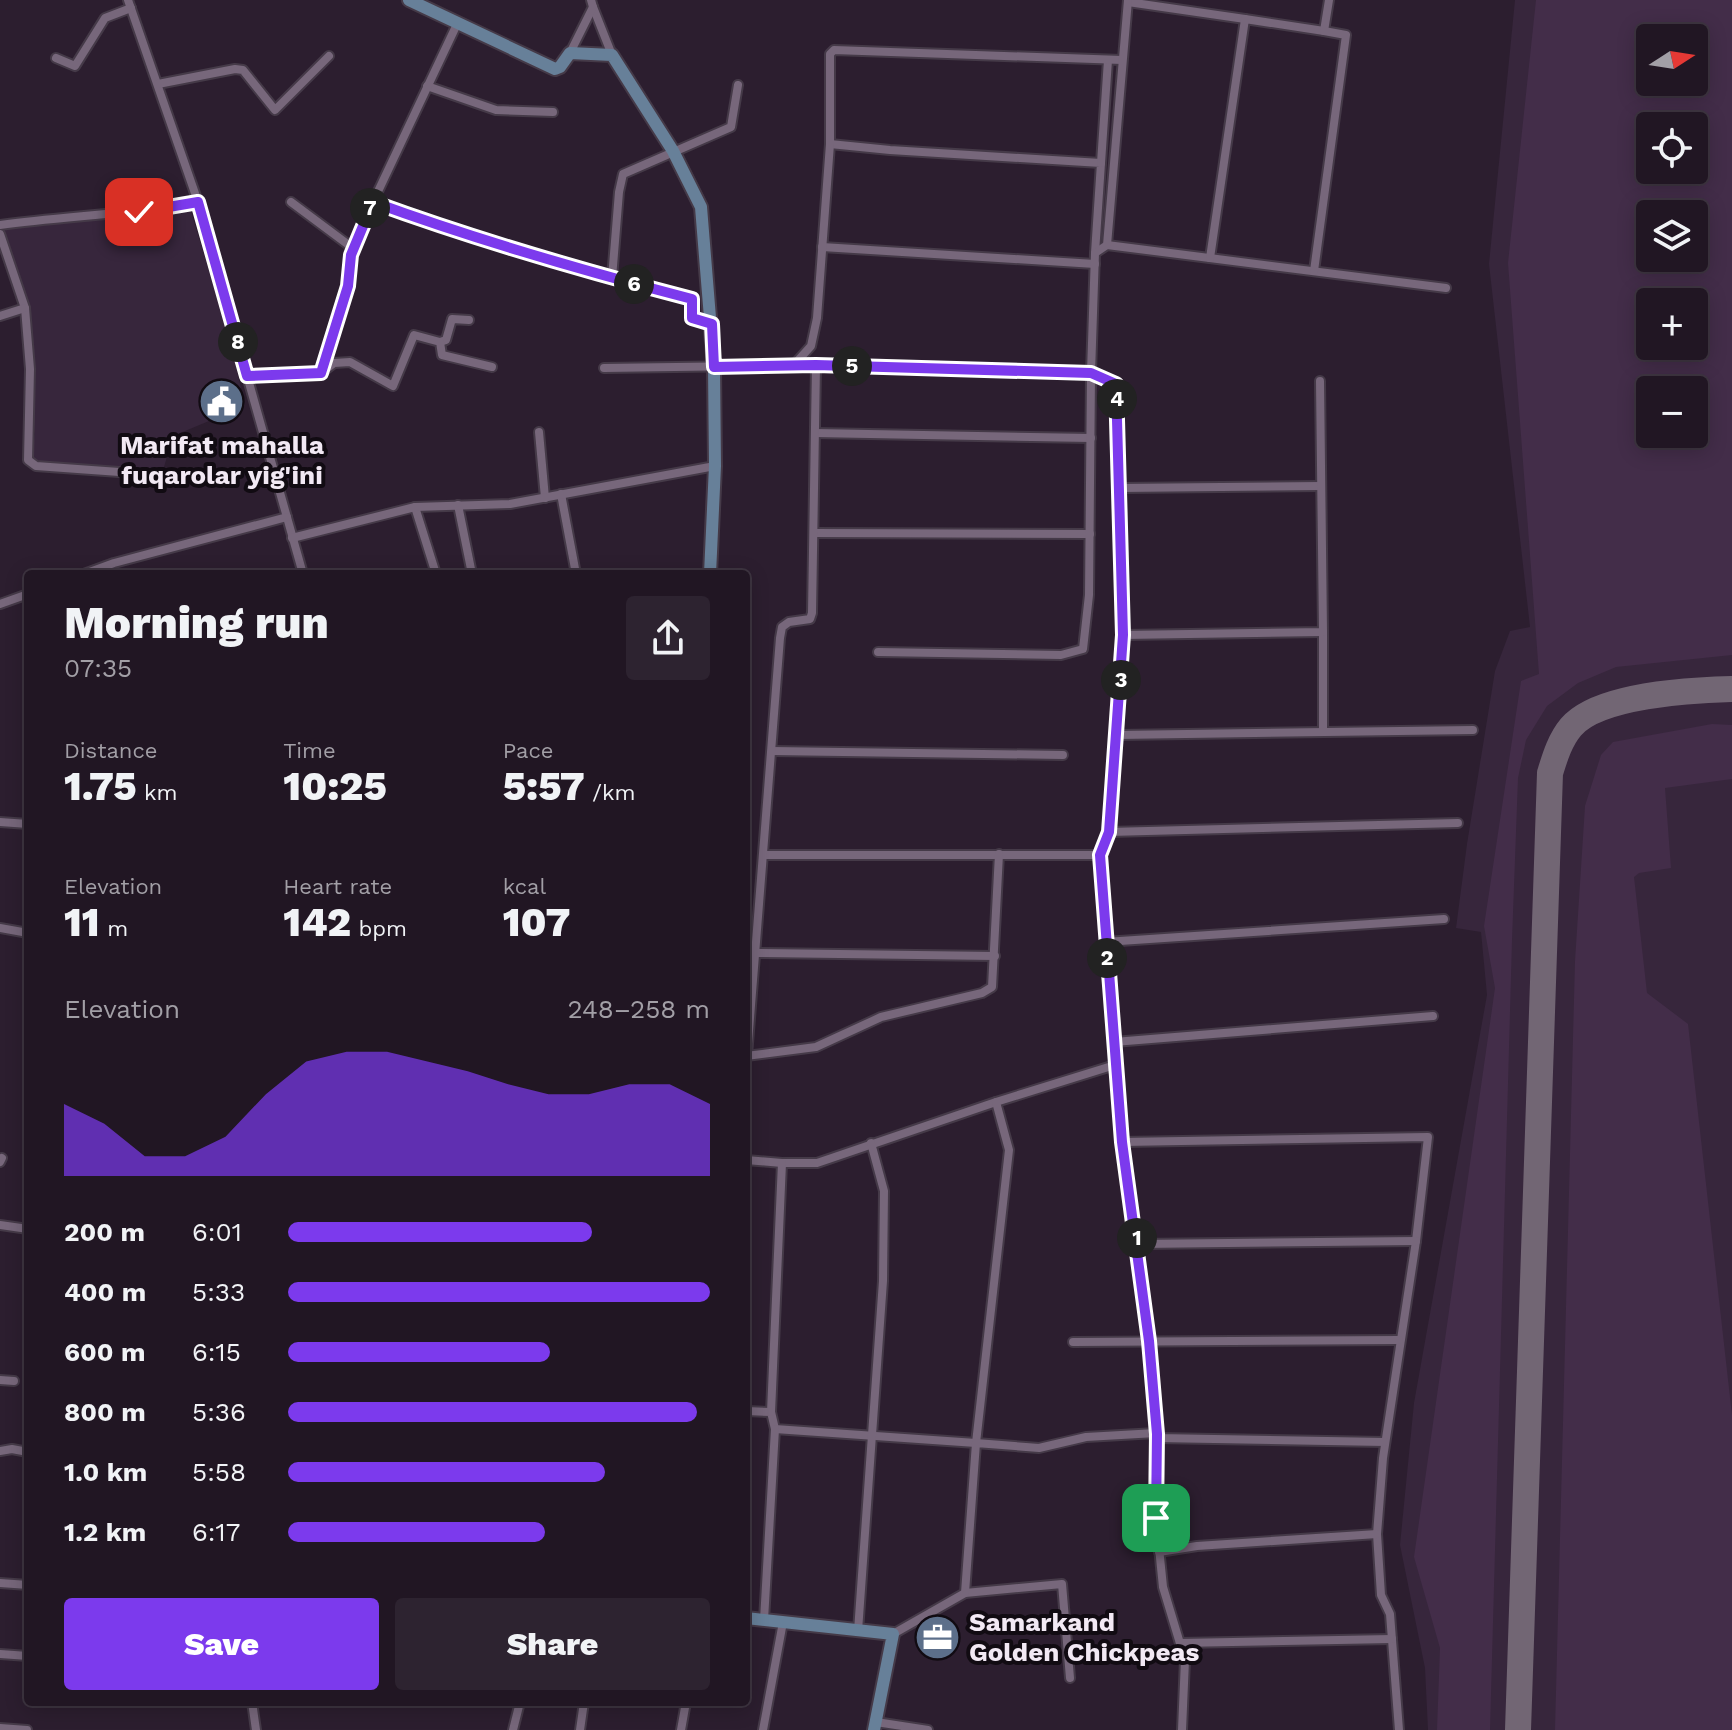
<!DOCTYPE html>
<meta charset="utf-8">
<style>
body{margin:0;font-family:"Work Sans",sans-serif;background:#2d2330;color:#f1f3f6;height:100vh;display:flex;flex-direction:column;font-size:30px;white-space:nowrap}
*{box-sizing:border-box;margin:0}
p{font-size:26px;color:#a29fa6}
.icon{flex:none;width:44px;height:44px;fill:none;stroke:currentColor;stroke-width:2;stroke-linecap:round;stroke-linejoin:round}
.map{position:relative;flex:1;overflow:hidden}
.sheet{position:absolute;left:24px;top:570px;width:726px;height:1136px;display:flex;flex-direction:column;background:#211623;border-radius:8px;box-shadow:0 4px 20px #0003,0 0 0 2px #3e3541}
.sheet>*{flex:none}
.needle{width:52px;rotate:78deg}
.buttons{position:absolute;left:1636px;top:24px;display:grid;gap:16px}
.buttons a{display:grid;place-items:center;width:72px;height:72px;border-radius:8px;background:#211623;box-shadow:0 4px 20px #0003,0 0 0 2px #3e3541;font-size:40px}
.pin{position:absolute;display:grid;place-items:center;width:68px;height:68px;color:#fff;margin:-34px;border-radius:16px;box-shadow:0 4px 12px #0006}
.km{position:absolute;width:40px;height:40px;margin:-20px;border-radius:50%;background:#222;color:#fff;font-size:22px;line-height:40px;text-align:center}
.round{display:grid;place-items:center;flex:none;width:84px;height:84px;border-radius:8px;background:#2d2330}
.overview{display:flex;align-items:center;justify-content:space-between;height:136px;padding:0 40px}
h1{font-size:44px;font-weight:800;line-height:60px}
.metrics{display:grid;grid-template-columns:repeat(3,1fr);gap:12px;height:136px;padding:8px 40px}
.metrics div{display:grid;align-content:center}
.metrics b{font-size:40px;font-weight:800}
.metrics small{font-size:22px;font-weight:400}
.metrics p{font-size:22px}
.chart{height:224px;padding:16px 40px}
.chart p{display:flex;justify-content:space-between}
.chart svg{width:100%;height:144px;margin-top:8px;fill:#7c3aed;opacity:.7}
.cta{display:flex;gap:16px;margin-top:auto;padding:16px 40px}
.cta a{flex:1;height:92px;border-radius:8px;background:#7c3aed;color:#fff;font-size:32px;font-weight:800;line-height:92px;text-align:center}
.cta a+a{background:#2d2330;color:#f1f3f6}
ul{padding:0 40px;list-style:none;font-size:26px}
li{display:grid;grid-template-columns:128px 96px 1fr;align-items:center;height:60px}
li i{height:20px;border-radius:10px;background:#7c3aed}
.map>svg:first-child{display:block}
.built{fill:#37263c;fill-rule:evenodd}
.green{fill:#432d49;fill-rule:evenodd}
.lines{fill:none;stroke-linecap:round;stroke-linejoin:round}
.taxiway{stroke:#726674;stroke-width:26}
.street-casing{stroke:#453a48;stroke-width:12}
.secondary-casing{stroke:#453a48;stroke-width:16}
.street{stroke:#77677b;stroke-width:8}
.secondary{stroke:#678099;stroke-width:12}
.route-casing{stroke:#fff;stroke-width:16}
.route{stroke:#7c3aed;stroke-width:10}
.labels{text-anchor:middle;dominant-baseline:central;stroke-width:8;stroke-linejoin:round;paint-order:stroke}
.poi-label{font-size:26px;font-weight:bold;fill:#f2e9f4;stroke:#110b12}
</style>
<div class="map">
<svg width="1732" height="1730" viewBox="0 0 1732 1730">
<rect width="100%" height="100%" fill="#2c1e2f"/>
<g class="built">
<path d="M1515,0h217v1730h-304l-3,-62 -25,-123 14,-142 73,-408 -6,-63 -25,-4 11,-84 28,-173 15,-40 20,-4 -41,-363zM1650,38h44v44h-44zM1650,126h44v44h-44zM1650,214h44v44h-44zM1650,302h44v44h-44zM1650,390h44v44h-44z"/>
<polygon points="190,208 231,344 245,406 173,436 164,467 140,469 31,460 35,434 22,300 1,227 46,220 176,213"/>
</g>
<g class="green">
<path d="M1536,0h196v655l-116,12 -38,16 -31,23 -21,34 -8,38 -6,162 -22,790h-53l3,-82 -26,-91 81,-569 -11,-62 37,-245 18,-7 -31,-411zM1650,38h44v44h-44zM1650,126h44v44h-44zM1650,214h44v44h-44zM1650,302h44v44h-44zM1650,390h44v44h-44z"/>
<polygon points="1712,724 1732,725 1732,779 1665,788 1671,868 1639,873 1634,877 1647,993 1688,1024 1732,1415 1732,1730 1555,1730 1575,961 1585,806 1601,755 1613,742"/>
</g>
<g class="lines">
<path class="taxiway" d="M1518,1730l32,-957c5,-16 10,-33 21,-46 27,-32 120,-37 161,-38"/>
<defs>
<g id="street">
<polyline points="128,0 198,202 303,574"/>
<polyline points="1128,2 1245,19"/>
<polyline points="593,7 612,55"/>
<polyline points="570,53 593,7 591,0"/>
<polyline points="56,58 75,66 105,18 131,8"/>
<polyline points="158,84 235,69 243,70 275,110 329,56"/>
<polyline points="427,86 496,110 553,112"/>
<polyline points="830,144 890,150 1101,163 1095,253"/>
<polyline points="1101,163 1108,60"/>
<polyline points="291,202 354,249"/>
<path d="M373,202c104,38 211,69 319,97v19l20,6"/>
<path d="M0,225c66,-9 132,-11 198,-23"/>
<polyline points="0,234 25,308 30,369 28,460 36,466 147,474"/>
<polyline points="1107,245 1446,288"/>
<polyline points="822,247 1095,264"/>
<polyline points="1210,258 1245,19 1324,31"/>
<polyline points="1314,271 1346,35 1324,31 1329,0"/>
<polyline points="612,278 619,192 623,174 731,127 738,85"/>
<polyline points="0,316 25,308"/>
<polyline points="440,342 446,340 452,319 469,320"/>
<polyline points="793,366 811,346 817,318 830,144 830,54 834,50 1122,60"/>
<polyline points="604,368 816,365 1091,373 1116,384 1123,635 1109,832 1100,855 1122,1142 1149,1341 1157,1434 1156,1518 1163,1587 1185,1660 1182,1730"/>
<polyline points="321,373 334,363 350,362 393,386 414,335 440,342 442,355 492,367"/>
<polyline points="247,376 321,373 348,286 351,255 373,202 458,22"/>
<polyline points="539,432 545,498"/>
<polyline points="815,433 1091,438"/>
<polyline points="1119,488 1321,486"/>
<polyline points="561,494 576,574"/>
<polyline points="458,505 472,574"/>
<polyline points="415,507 436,574"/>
<polyline points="814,533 1090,534"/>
<polyline points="292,538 415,507 510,504 715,466"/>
<polyline points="84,574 114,563 287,517"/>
<polyline points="0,604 28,594"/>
<polyline points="1323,632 1323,732"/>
<polyline points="1123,635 1323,632 1320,381"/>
<polyline points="878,652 1061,655 1083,649 1089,595 1091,373 1095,253 1107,245 1128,0"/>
<polyline points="1118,735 1473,730"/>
<polyline points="772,751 1063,755"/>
<polyline points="0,822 28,824"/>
<polyline points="1109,832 1458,823"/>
<polyline points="764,855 1100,855"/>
<polyline points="0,928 28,933"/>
<polyline points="1105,942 1444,919"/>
<polyline points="756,953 995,956"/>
<polyline points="1114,1042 1433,1016"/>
<polyline points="746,1056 816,1047 881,1017 982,993 992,987 999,854"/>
<polyline points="747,1056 780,638 782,627 789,622 810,619 812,613 816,365"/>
<polyline points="1122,1142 1428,1137 1416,1241 1383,1458 1377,1534 1381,1595 1390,1614 1399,1730"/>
<polyline points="746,1160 782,1163 817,1163 996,1102"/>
<polyline points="0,1162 2,1158"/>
<polyline points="0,1225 28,1229"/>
<polyline points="1138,1244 1416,1241"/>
<polyline points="1073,1342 1399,1340"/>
<polyline points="0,1380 14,1381"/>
<polyline points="746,1411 771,1412 775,1429 976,1443 1009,1150 996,1102 1115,1065"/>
<polyline points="771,1412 782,1163"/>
<polyline points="0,1451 12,1449 28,1452"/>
<polyline points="1159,1552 1197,1546 1377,1534"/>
<polyline points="0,1583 28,1585"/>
<polyline points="965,1593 1062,1584 1070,1678"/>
<polyline points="764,1620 775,1429"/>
<polyline points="858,1631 883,1281 884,1191 871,1143"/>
<polyline points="893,1634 965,1593 976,1443 1039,1448 1086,1437 1156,1433 1157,1438 1385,1442"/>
<polyline points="1180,1643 1392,1639"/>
<polyline points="0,1654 28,1656"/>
<polyline points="252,1702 256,1730"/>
<polyline points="876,1722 928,1730"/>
<polyline points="0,1728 27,1730"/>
<polyline points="513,1730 520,1702"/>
<polyline points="580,1730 584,1702"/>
<polyline points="681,1730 686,1702"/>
<polyline points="763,1730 783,1622"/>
</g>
<g id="secondary">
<polyline points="409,0 555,69 560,67 570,53 612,55 673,151 701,207 714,367 715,466 710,574"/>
<polyline points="746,1618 893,1634 874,1730"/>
</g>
</defs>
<use href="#street" class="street-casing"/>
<use href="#secondary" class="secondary-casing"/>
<use href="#street" class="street"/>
<use href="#secondary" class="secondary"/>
</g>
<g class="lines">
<defs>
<path id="route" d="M139,212l59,-10 49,174 74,-3 27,-87 3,-31 22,-53c104,38 211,69 319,97v19l20,6 2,43 102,-2 275,8 25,11 7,251 -14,197 -9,23 22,287 27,199 8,93 -1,84"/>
</defs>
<use href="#route" class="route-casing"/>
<use href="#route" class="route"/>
</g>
<defs>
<symbol id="civic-disc" viewBox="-11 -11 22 22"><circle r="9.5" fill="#5c6f8a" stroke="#110b12"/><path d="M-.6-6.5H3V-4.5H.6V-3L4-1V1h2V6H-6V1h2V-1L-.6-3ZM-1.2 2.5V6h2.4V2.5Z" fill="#fff"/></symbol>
<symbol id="office-disc" viewBox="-11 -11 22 22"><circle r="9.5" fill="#5c6f8a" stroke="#110b12"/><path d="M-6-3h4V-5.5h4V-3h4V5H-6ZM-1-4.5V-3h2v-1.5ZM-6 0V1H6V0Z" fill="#fff"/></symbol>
</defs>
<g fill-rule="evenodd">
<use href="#civic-disc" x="196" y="376" width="51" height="51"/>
<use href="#office-disc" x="912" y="1612" width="51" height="51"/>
</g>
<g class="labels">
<g class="poi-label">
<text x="222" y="445">Marifat mahalla<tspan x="222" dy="30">fuqarolar yig'ini</tspan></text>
<text x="969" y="1622" text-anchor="start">Samarkand<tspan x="969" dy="30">Golden Chickpeas</tspan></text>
</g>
</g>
</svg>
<div class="buttons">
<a><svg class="needle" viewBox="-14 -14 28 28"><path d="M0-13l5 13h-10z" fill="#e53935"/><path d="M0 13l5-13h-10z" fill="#a29fa6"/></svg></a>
<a><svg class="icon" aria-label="locate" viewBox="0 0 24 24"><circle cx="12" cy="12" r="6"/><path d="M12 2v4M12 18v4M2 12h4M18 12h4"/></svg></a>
<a><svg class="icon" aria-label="layers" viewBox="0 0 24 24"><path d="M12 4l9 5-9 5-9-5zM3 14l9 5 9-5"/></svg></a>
<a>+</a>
<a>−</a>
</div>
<div class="pin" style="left:1156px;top:1518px;background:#1e9e55"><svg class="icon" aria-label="arrive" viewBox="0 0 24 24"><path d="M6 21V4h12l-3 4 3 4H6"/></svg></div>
<div class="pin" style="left:139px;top:212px;background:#d93025"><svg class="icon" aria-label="check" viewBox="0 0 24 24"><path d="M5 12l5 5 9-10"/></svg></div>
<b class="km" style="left:1137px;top:1238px">1</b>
<b class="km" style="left:1107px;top:958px">2</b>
<b class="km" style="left:1121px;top:680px">3</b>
<b class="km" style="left:1117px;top:399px">4</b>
<b class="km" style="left:852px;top:366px">5</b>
<b class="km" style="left:634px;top:284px">6</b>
<b class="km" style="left:370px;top:208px">7</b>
<b class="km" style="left:238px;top:342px">8</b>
<section class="sheet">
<div class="overview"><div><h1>Morning run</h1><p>07:35</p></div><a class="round"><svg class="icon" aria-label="share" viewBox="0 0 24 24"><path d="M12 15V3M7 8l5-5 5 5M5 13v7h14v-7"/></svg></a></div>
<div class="metrics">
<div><p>Distance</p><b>1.75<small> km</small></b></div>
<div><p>Time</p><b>10:25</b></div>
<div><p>Pace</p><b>5:57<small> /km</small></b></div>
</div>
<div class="metrics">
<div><p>Elevation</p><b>11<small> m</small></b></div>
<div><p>Heart rate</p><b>142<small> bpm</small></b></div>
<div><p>kcal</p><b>107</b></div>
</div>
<div class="chart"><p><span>Elevation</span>248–258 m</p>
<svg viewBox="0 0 160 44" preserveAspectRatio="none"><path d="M0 44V22L10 28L20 38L30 38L40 32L50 19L60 9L70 6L80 6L90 9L100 12L110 16L120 19L130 19L140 16L150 16L160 22V44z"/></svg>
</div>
<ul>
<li><b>200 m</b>6:01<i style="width:72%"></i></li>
<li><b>400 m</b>5:33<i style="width:100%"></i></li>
<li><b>600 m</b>6:15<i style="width:62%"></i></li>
<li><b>800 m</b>5:36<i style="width:97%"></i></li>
<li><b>1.0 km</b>5:58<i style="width:75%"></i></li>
<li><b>1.2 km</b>6:17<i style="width:61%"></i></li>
</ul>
<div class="cta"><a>Save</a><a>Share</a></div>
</section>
</div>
